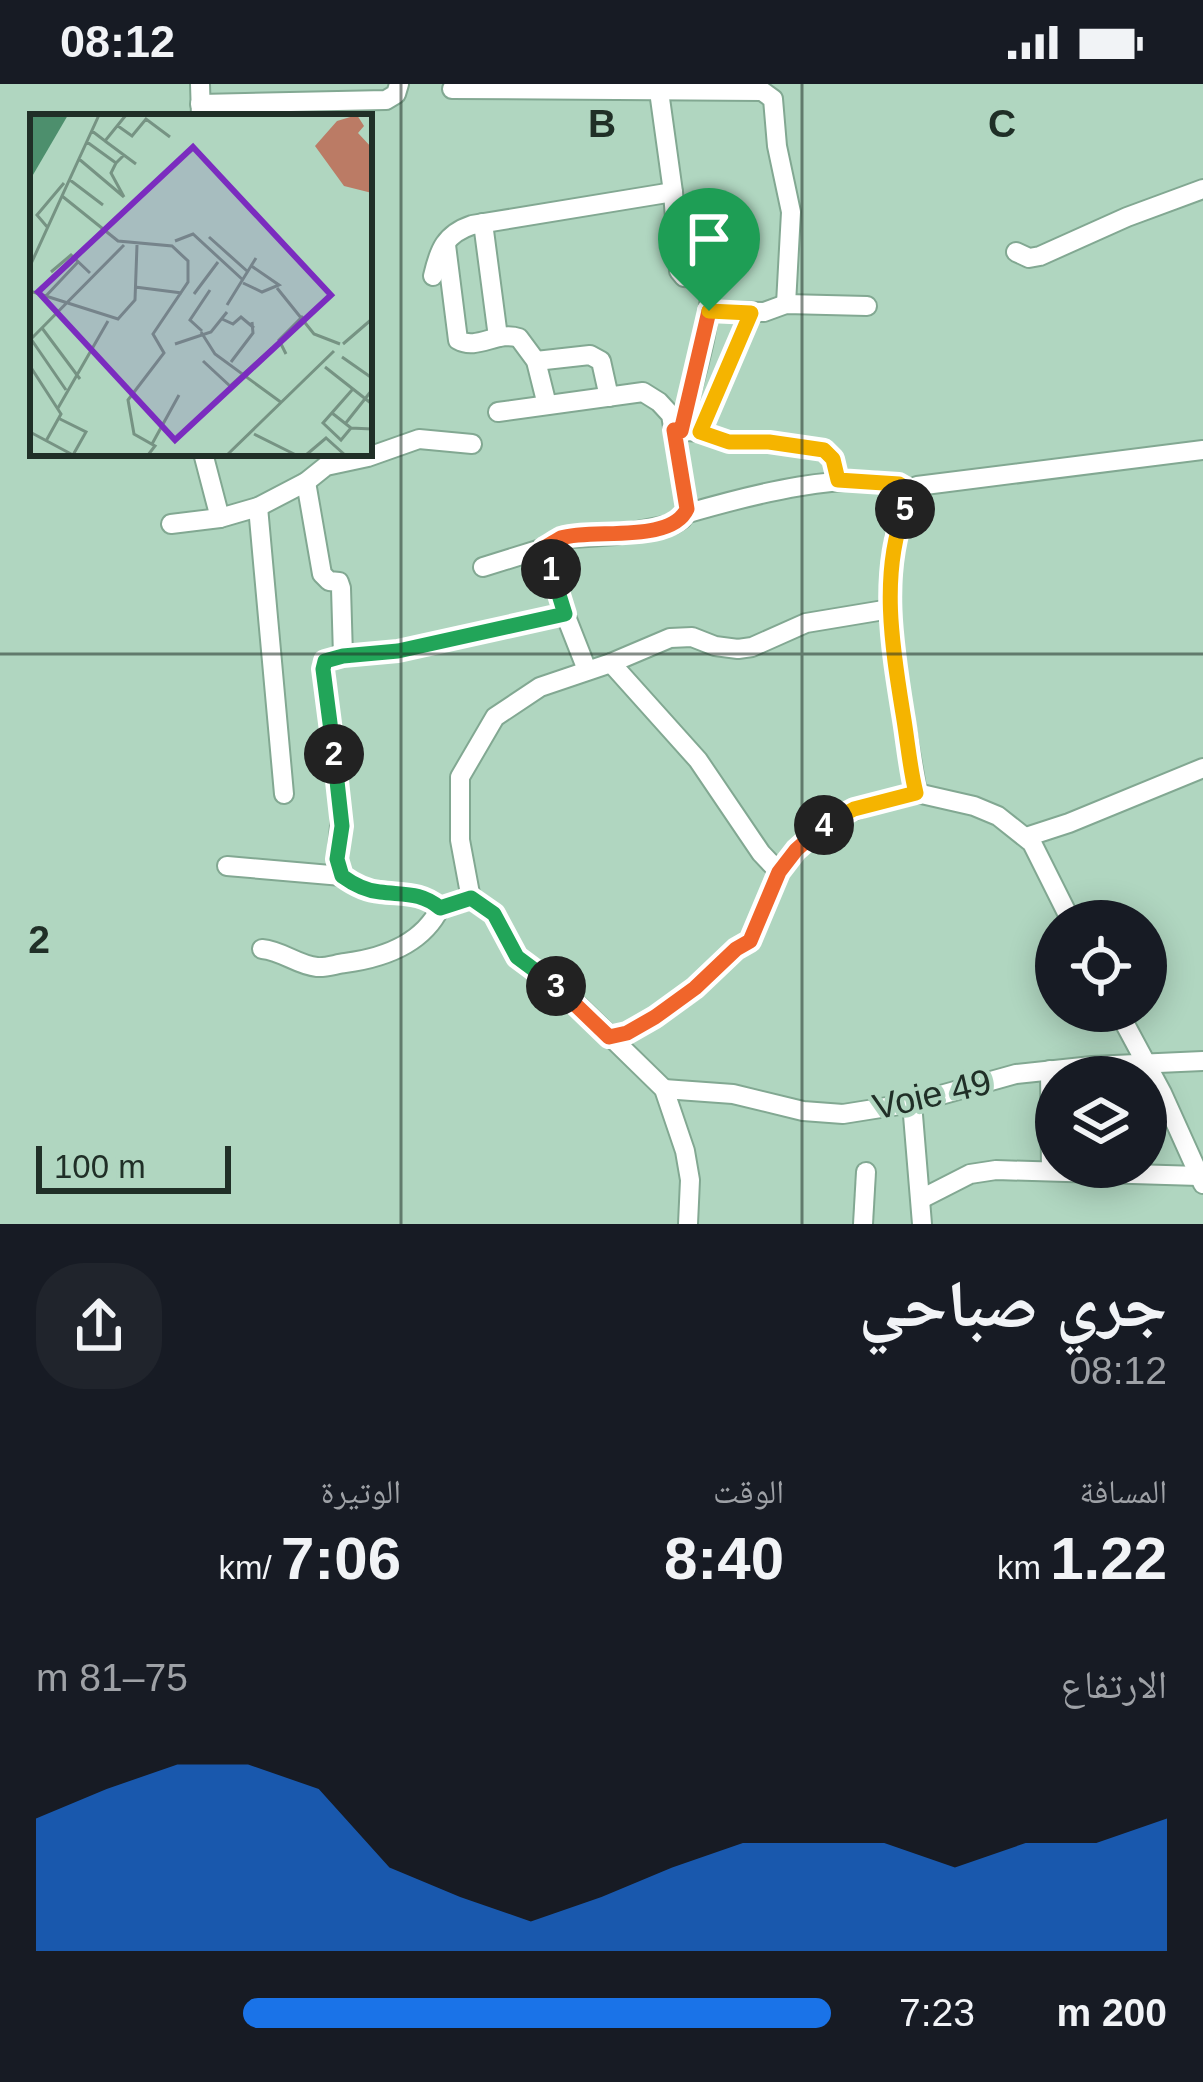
<!DOCTYPE html>
<html lang="ar">
<meta charset="utf-8">
<style>
body{margin:0;font-family:Helvetica,"Noto Naskh Arabic",sans-serif;background:#20242c;color:#f1f3f6;direction:rtl;height:100vh;display:flex;flex-direction:column;font-size:45px;white-space:nowrap}
*{box-sizing:border-box;margin:0}
p{font-size:39px;color:#9ea1a6}
.icon{flex:none;width:66px;height:66px;fill:none;stroke:currentColor;stroke-width:2;stroke-linecap:round;stroke-linejoin:round}
.map{position:relative;height:1140px;overflow:hidden;direction:ltr}
.sheet{display:flex;flex-direction:column;background:#171b24;flex:1}
.sheet>*{flex:none}
.tools{position:absolute;left:1035px;top:816px;display:grid;gap:24px}
.tools a{display:grid;place-items:center;width:132px;height:132px;border-radius:50%;background:#171b24;box-shadow:0 6px 30px #0003;font-size:60px}
.scale{position:absolute;left:36px;bottom:30px;width:195px;box-sizing:border-box;padding-left:12px;border:6px solid #202f27;border-top:0;font-size:33px;line-height:42px;white-space:nowrap;color:#202f27;-webkit-text-stroke:9px #b0d6c0;paint-order:stroke}
.pin{position:absolute;display:grid;place-items:center;width:102px;height:102px;color:#fff;margin:-123px -51px;border-radius:50% 50% 50% 0;rotate:-45deg;box-shadow:0 0 12px #0007}
.pin .icon{rotate:45deg}
.km{position:absolute;width:60px;height:60px;margin:-30px;border-radius:50%;background:#222;color:#fff;font-size:33px;line-height:60px;text-align:center}
.round{display:grid;place-items:center;flex:none;width:126px;height:126px;border-radius:48px;background:#20242c}
.summary{display:flex;align-items:center;justify-content:space-between;height:204px;padding:0 36px}
h1{font-size:66px;font-weight:700;line-height:90px}
.stats{display:grid;grid-template-columns:repeat(3,1fr);gap:18px;height:204px;padding:12px 36px}
.stats div{display:grid;align-content:center}
.stats b{font-size:60px;font-weight:700}
.stats small{font-size:33px;font-weight:400}
.stats p{font-size:33px}
.chart{height:336px;padding:24px 36px}
.chart p{display:flex;justify-content:space-between}
.chart svg{width:100%;height:216px;margin-top:12px;fill:#1a73e8;opacity:.7}
ul{padding:0 36px;list-style:none;font-size:39px}
li{display:grid;grid-template-columns:192px 144px 1fr;align-items:center;height:90px}
li i{height:30px;border-radius:15px;background:#1a73e8}
.status{display:flex;justify-content:space-between;align-items:center;height:84px;padding:0 60px;background:#171b24;direction:ltr}
.status svg{height:33px;fill:currentColor}
.map>svg:first-child{display:block}
.lines{fill:none;stroke-linecap:round;stroke-linejoin:round}
.minor-casing{stroke:#82a892;stroke-width:22}
.minor{stroke:#fff;stroke-width:18}
.split-1-casing{stroke:#fff;stroke-width:24}
.split-2-casing{stroke:#fff;stroke-width:24}
.split-3-casing{stroke:#fff;stroke-width:24}
.split-4-casing{stroke:#fff;stroke-width:24}
.split-5-casing{stroke:#fff;stroke-width:24}
.split-6-casing{stroke:#fff;stroke-width:24}
.split-1{stroke:#f0652b;stroke-width:15}
.split-2{stroke:#22a559;stroke-width:15}
.split-3{stroke:#22a559;stroke-width:15}
.split-4{stroke:#f0652b;stroke-width:15}
.split-5{stroke:#f5b400;stroke-width:15}
.split-6{stroke:#f5b400;stroke-width:15}
.grid{fill:none;stroke:#202f27;stroke-width:3;stroke-opacity:0.55}
.labels{text-anchor:middle;dominant-baseline:central;stroke-width:9;stroke-linejoin:round;paint-order:stroke}
.street-label{font-size:36px;fill:#202f27;stroke:#b0d6c0}
.inset-road{fill:none;stroke:#769383;stroke-width:3}
.view{fill:#7b2cbf;fill-opacity:0.15;stroke:#7b2cbf;stroke-width:6}
.inset-edge{fill:none;stroke:#202f27;stroke-width:6}
.grid-label{font-size:39px;text-anchor:middle;font-weight:bold;fill:#202f27;stroke:#b0d6c0;stroke-width:9;stroke-linejoin:round;paint-order:stroke}
</style>
<div class="status"><b>08:12</b><svg viewBox="0 0 49 12"><path d="M0 12V9h3v3zM5 12V6h3v6zM10 12V3h3v9zM15 12V0h3v12zM26 1h20v11H26zM47 4h2v5h-2z"/></svg></div>
<div class="map">
<svg width="1203" height="1140" viewBox="0 0 1203 1140">
<rect width="100%" height="100%" fill="#b0d6c0"/>
<g class="lines">
<defs>
<g id="minor">
<polyline points="200,0 201,33"/>
<path d="M658,0l15,108 6,79 5,6 22,2 4,5c1,49 -18,99 -29,147"/>
<polyline points="452,5 762,7 773,15 777,62 791,128 786,220"/>
<polyline points="200,20 386,16 396,10 399,0"/>
<polyline points="483,139 498,253"/>
<path d="M446,161l12,95c19,11 40,-10 61,-2l17,23 11,44"/>
<polyline points="1016,168 1029,174 1040,172 1127,133 1203,105"/>
<path d="M433,192c6,-26 12,-42 39,-51l201,-33"/>
<polyline points="709,227 764,228 786,220 867,222"/>
<polyline points="536,277 590,271 601,277 609,313"/>
<polyline points="674,346 700,348 729,358 769,358 824,366 833,375 838,396"/>
<polyline points="700,348 751,229"/>
<polyline points="203,369 220,434"/>
<path d="M306,398l16,92 7,7 10,1 2,6 2,68 -18,5 -2,5 18,149 -4,44 5,17c11,8 25,15 38,16 23,3 41,0 60,16"/>
<polyline points="258,423 284,710"/>
<path d="M685,430c55,-16 175,-50 226,-23"/>
<polyline points="171,440 220,434 258,423 306,398 326,382 368,373 419,355 472,360"/>
<polyline points="544,464 565,530 587,586"/>
<polyline points="483,483 544,464 559,455 616,451 674,440 682,435 687,425 671,331 659,318 643,308 498,328"/>
<polyline points="890,525 896,588 917,709"/>
<polyline points="343,572 398,567 565,530"/>
<polyline points="611,579 698,676 761,769 779,788"/>
<polyline points="1026,753 1069,739 1203,684"/>
<polyline points="227,782 342,792"/>
<path d="M471,815l-11,-59v-63l35,-60 45,-30 71,-24 59,-25 22,-1 23,9 23,3 14,-2 54,-24 84,-14c2,-40 0,-91 27,-123l286,-36"/>
<path d="M262,865c21,2 35,16 55,18 9,1 19,-3 28,-4 38,-5 77,-18 95,-55l31,-9 23,15 23,43 61,48 86,84 21,62 5,29 -2,44"/>
<polyline points="1118,927 1162,1009 1203,1100"/>
<polyline points="609,953 627,949 655,933 695,905 736,865 750,857 779,788 797,766 833,734 869,721 917,709 974,722 998,732 1032,759 1071,837"/>
<polyline points="1050,986 1051,1086"/>
<polyline points="664,1005 733,1010 803,1027 843,1030 912,1019 1016,990 1092,982 1203,977"/>
<polyline points="912,1019 922,1140"/>
<polyline points="921,1115 970,1090 996,1086 1199,1092"/>
<polyline points="863,1140 866,1088"/>
</g>
</defs>
<use href="#minor" class="minor-casing"/>
<use href="#minor" class="minor"/>
</g>
<g class="lines">
<defs>
<path id="split-1" d="M551,485l-7,-21c4,-2 13,-8 17,-10 31,-10 110,6 126,-29l-13,-79 7,1 28,-120"/>
<polyline id="split-2" points="334,670 323,585 325,577 343,572 398,567 565,530 551,485"/>
<path id="split-3" d="M334,670l8,72 -5,33 5,17c11,8 25,15 38,16 24,3 41,0 60,16l31,-10 23,16 23,43 39,29"/>
<polyline id="split-4" points="556,902 609,953 627,949 655,933 695,904 736,865 750,857 779,788 796,766 824,741"/>
<path id="split-5" d="M824,741l30,-16 62,-16c-6,-24 -8,-48 -12,-73 -11,-68 -25,-145 1,-211"/>
<polyline id="split-6" points="709,227 751,229 700,348 729,358 769,358 824,366 833,375 838,396 899,400 911,407 905,425"/>
</defs>
<use href="#split-1" class="split-1-casing"/>
<use href="#split-2" class="split-2-casing"/>
<use href="#split-3" class="split-3-casing"/>
<use href="#split-4" class="split-4-casing"/>
<use href="#split-5" class="split-5-casing"/>
<use href="#split-6" class="split-6-casing"/>
<use href="#split-1" class="split-1"/>
<use href="#split-2" class="split-2"/>
<use href="#split-3" class="split-3"/>
<use href="#split-4" class="split-4"/>
<use href="#split-5" class="split-5"/>
<use href="#split-6" class="split-6"/>
</g>
<path class="grid" d="M401,0v1140M802,0v1140M0,570h1203"/>
<g class="labels">
<g class="street-label">
<text transform="translate(932 1010) rotate(-13)">Voie 49</text>
</g>
</g>
<g transform="translate(30 30)">
<rect width="342" height="342" fill="#b0d6c0"/>
<path d="M327,1l7,11 -6,7 14,15v45l-28,-7 -29,-40 22,-25z" fill="#bb7b65"/>
<path d="M0,1h38l-38,65z" fill="#4d8f6d"/>
<path class="inset-road" d="M88,12l14,10 14,-17 24,18M62,17l13,10 21,-26M75,27l31,23M57,28l29,21 8,-8M49,45l45,38M86,49l-5,10 13,24M40,66l33,25M32,82l56,45 54,5 16,15v21l-35,52 11,19 -36,47 6,34 21,12 -7,9M18,114l-11,-13 27,-32M179,123l38,34M145,127l18,-7 50,46M0,152l69,-151M21,158l20,-17 19,18M213,169l19,9 17,-7 -29,-20M105,173l47,6M247,174l37,46 26,10M0,177l88,28 17,-19 2,-55M164,180l24,-32M14,184l34,-36M197,191l29,-47M192,205l11,5 8,-7 13,11M12,214l38,51M172,217l-12,-11 20,-30M171,218l14,22 67,49M1,225l35,51M0,226l94,-95M145,230l36,-12 16,-20M313,230l29,-25M256,240l-7,-14 24,-24M312,243l30,21M173,247l27,25 42,-38M201,248l22,-29 -1,-11M0,252l31,48 -15,27M295,253l47,37M28,294l50,-87M302,299l19,15 21,1M30,305l26,13 -13,23M315,310l27,-34M321,314l-10,12 -18,-17 29,-33M0,318l43,23M224,320l42,21M122,330l27,-49M197,341l107,-104M276,341l20,-17 19,17"/>
<path class="view" d="M163,33l138,148 -156,145 -137,-148z"/>
<rect width="342" height="342" class="inset-edge"/>
</g>
<g class="grid-label">
<text x="602" y="53">B</text>
<text x="1002" y="53">C</text>
<text x="39" y="869">2</text>
</g>
</svg>
<div class="tools">
<a><svg class="icon" aria-label="locate" viewBox="0 0 24 24"><circle cx="12" cy="12" r="6"/><path d="M12 2v4M12 18v4M2 12h4M18 12h4"/></svg></a>
<a><svg class="icon" aria-label="layers" viewBox="0 0 24 24"><path d="M12 4l9 5-9 5-9-5zM3 14l9 5 9-5"/></svg></a>
</div>
<div class="scale">100 m</div>
<div class="pin" style="left:709px;top:227px;background:#1e9e55"><svg class="icon" aria-label="arrive" viewBox="0 0 24 24"><path d="M6 21V4h12l-3 4 3 4H6"/></svg></div>
<b class="km" style="left:551px;top:485px">1</b>
<b class="km" style="left:334px;top:670px">2</b>
<b class="km" style="left:556px;top:902px">3</b>
<b class="km" style="left:824px;top:741px">4</b>
<b class="km" style="left:905px;top:425px">5</b>
</div>
<section class="sheet">
<div class="summary"><div><h1>جري صباحي</h1><p>08:12</p></div><a class="round"><svg class="icon" aria-label="share" viewBox="0 0 24 24"><path d="M12 15V3M7 8l5-5 5 5M5 13v7h14v-7"/></svg></a></div>
<div class="stats">
<div><p>المسافة</p><b>1.22<small> km</small></b></div>
<div><p>الوقت</p><b>8:40</b></div>
<div><p>الوتيرة</p><b>7:06<small> /km</small></b></div>
</div>
<div class="chart"><p><span>الارتفاع</span>75–81 m</p>
<svg viewBox="0 0 160 44" preserveAspectRatio="none"><path d="M0 44V17L10 11L20 6L30 6L40 11L50 27L60 33L70 38L80 33L90 27L100 22L110 22L120 22L130 27L140 22L150 22L160 17V44z"/></svg>
</div>
<ul>
<li><b>200 m</b>7:23<i style="width:74%"></i></li>
</ul>
</section>
